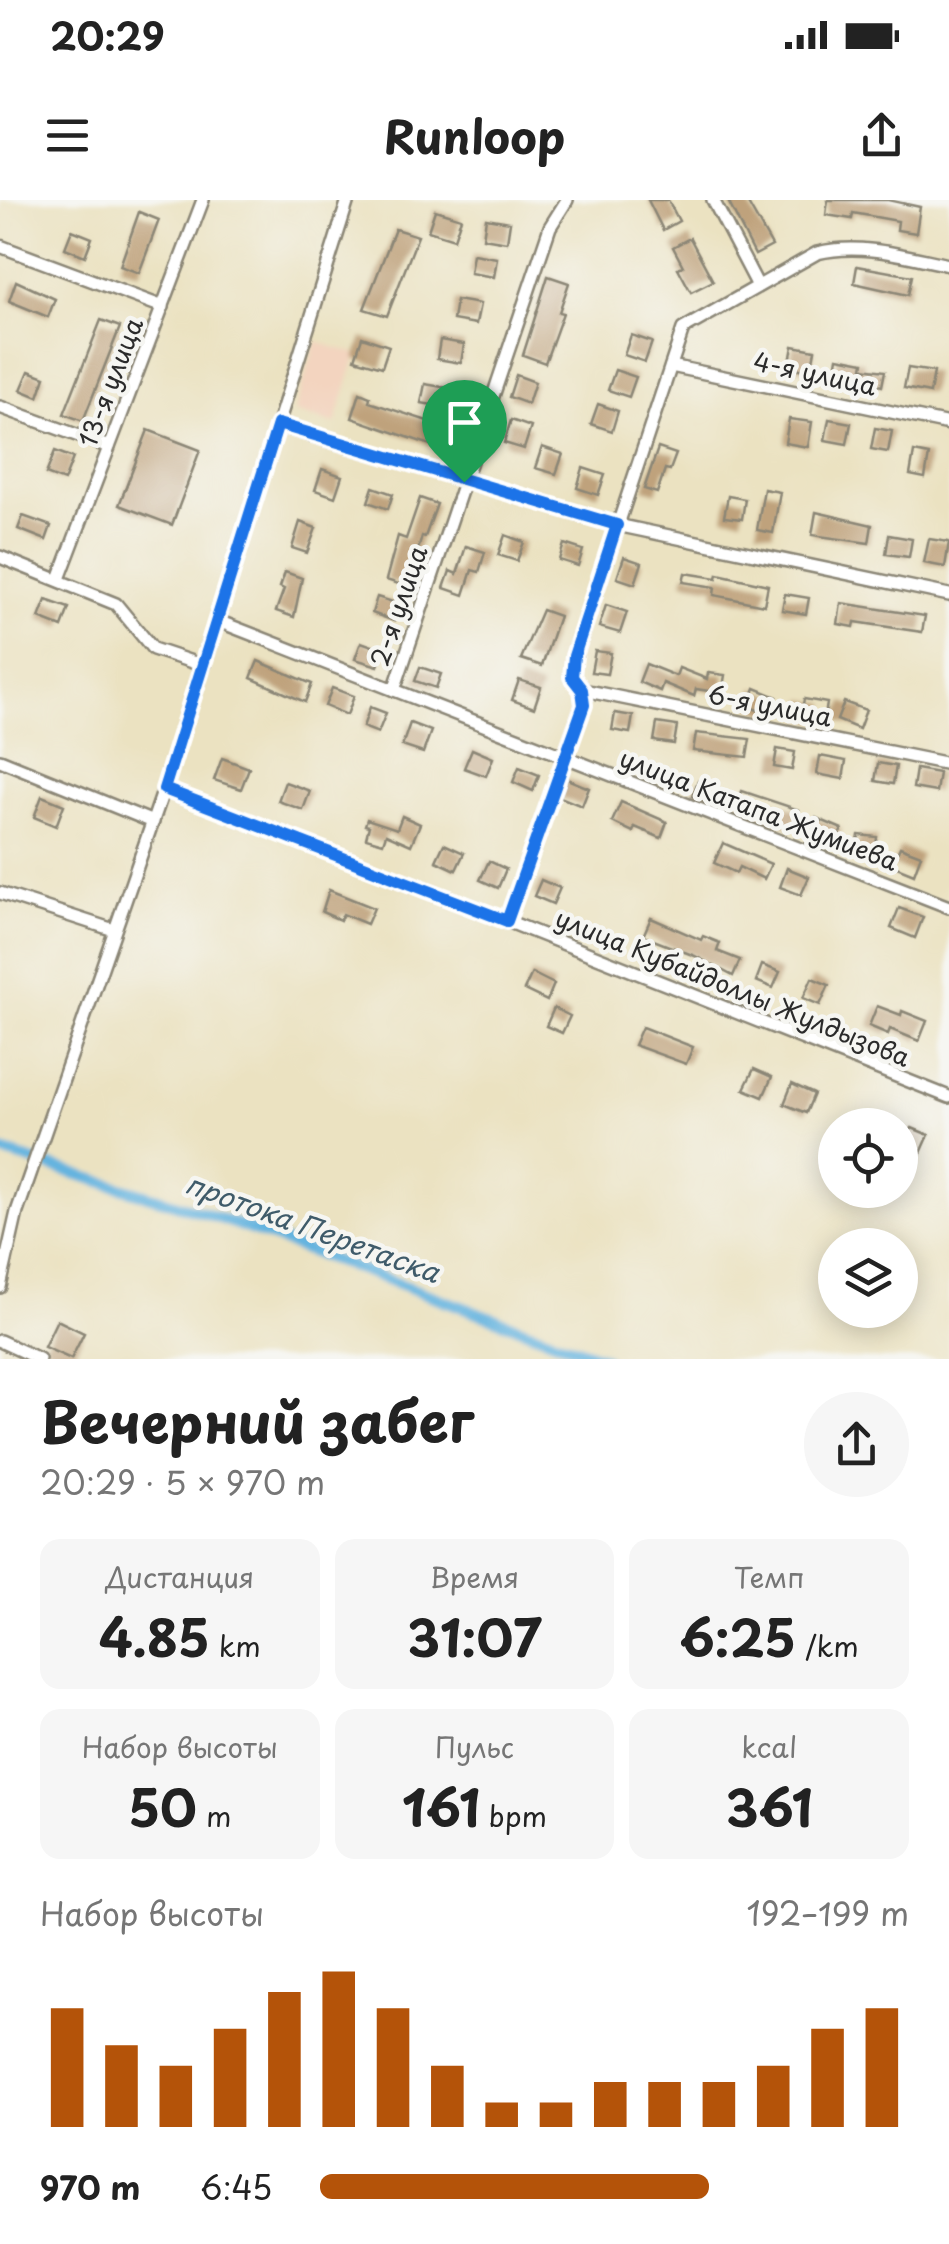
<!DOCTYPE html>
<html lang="ru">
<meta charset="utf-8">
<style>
body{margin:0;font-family:"Playpen Sans",sans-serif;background:#f6f6f6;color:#222;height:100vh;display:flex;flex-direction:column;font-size:38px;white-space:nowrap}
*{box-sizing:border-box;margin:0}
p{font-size:32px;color:#767676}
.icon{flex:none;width:55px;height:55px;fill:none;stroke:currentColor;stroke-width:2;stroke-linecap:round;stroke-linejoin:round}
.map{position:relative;height:1159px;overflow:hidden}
.panel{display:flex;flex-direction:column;background:#fff;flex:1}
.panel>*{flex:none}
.controls{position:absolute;left:818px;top:908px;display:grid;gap:20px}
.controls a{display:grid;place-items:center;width:100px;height:100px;border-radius:50%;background:#fff;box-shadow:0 5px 25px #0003;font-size:50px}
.pin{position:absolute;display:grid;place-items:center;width:85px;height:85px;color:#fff;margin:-102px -42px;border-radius:50% 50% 50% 0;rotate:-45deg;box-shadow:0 0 10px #0007}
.pin .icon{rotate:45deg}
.round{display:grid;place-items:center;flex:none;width:105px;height:105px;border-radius:52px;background:#f6f6f6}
.headline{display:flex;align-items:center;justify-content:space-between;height:170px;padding:0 40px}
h1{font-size:55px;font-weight:700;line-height:75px}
.stats{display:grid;grid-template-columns:repeat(3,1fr);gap:15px;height:170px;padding:10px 40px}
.stats div{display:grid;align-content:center;border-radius:20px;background:#f6f6f6;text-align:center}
.stats b{font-size:50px;font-weight:700}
.stats small{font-size:28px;font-weight:400}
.stats p{font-size:28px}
.chart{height:280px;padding:20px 40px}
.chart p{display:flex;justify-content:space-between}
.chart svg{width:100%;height:180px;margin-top:10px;stroke:#b45309;stroke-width:6}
ul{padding:0 40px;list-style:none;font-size:32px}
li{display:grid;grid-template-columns:160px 120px 1fr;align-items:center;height:75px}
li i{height:25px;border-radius:12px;background:#b45309}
.status{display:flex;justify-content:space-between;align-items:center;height:70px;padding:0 50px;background:#fff;direction:ltr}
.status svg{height:28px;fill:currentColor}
header{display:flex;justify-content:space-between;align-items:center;height:130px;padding:0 40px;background:#fff;font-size:45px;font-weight:700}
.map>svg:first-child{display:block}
.built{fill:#f3d4bf}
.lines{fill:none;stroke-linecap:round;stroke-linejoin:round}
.canal{stroke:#65b4df;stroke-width:11}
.building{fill:#bfa27c}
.minor-casing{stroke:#8b8676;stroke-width:16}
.minor{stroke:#fff;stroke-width:11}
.route-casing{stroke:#fff;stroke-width:20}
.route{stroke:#1a73e8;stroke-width:12}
.labels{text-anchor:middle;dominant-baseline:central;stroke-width:9;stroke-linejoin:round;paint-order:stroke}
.street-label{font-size:25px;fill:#2b2b2b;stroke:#f6f6f2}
.water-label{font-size:28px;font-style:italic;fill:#3f5b6a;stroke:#f6f6f2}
</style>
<div class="status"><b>20:29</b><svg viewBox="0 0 49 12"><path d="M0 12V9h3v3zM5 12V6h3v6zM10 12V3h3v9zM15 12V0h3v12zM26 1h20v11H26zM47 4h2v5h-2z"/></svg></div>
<header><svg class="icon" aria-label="menu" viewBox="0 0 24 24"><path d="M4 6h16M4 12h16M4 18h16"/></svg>Runloop<svg class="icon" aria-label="share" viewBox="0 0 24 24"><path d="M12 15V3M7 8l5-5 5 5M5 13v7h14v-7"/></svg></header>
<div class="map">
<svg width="949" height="1159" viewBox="0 0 949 1159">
<rect width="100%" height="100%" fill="#f6f6f2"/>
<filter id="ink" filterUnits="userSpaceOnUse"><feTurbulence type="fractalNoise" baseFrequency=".01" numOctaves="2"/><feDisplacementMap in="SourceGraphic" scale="20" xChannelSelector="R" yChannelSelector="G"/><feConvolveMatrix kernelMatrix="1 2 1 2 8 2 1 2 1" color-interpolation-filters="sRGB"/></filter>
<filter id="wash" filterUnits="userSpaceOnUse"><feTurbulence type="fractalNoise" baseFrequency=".0048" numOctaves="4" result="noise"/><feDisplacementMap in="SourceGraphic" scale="40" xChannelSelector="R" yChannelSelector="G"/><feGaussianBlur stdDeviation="2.25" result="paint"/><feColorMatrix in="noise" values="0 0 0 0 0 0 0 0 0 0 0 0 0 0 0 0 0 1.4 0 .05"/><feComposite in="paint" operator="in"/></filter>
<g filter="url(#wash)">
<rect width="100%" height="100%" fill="#ebe2c1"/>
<polygon class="built" points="316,142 357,154 335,224 294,212"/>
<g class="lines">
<polyline class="canal" points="0,951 202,1012 605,1159"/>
</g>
<g id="blocks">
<g class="building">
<polygon points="648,0 668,0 679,21 663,30"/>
<polygon points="736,0 746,0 772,46 755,55 729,3"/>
<polygon points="828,0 888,0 920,7 916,33 897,30 898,21 853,13 852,19 826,15"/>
<polygon points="435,10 461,18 454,39 428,31"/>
<polygon points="139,12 159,20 139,73 120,66"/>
<polygon points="486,18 510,22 507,42 483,38"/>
<polygon points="395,29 418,36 387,116 364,109"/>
<polygon points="72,30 92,38 85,56 65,48"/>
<polygon points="690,38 713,81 691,92 678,68 683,66 673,47"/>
<polygon points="473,54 497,58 494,77 470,73"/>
<polygon points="857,66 912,76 908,95 854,83"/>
<polygon points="548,76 569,83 559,112 563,113 545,163 523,155"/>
<polygon points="16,81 55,99 48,117 9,101"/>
<polygon points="456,100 480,104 476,124 453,120"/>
<polygon points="101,120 120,127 83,221 64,214"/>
<polygon points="631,135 652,142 645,162 624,155"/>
<polygon points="362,137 389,146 382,167 355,159"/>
<polygon points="440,140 464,144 461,163 437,159"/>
<polygon points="793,146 815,150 811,171 789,167"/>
<polygon points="838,157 864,162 863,168 885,171 882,186 835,175"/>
<polygon points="908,168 934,172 930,193 904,188"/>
<polygon points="615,170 636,177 629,197 608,190"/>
<polygon points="29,171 45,177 38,197 21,190"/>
<polygon points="516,175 535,182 528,204 509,197"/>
<polygon points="425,184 448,188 445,207 421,203"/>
<polygon points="360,193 370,197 369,202 446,227 439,248 352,218"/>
<polygon points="598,204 618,211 612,231 591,224"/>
<polygon points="789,219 812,222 808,247 785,243"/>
<polygon points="829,219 851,223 847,244 825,240"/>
<polygon points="511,220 531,227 524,249 504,243"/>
<polygon points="875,228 892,231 888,252 871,249"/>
<polygon points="148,230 200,250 172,325 119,305"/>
<polygon points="542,247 563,254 556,274 535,268"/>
<polygon points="658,248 676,254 670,270 665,269 657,293 644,289"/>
<polygon points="55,251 73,258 64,281 46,274"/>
<polygon points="914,252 929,255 925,278 910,275"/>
<polygon points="583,268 605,275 598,295 577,288"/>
<polygon points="322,269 342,276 335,297 315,290"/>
<polygon points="373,287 393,294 388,309 368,302"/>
<polygon points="764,289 780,292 773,333 757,330"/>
<polygon points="728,296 745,299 742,319 724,317"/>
<polygon points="420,298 437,304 425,337 422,336 408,387 386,380 398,336 406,339"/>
<polygon points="816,312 872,325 869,343 812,335"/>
<polygon points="23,316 51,326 46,340 18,329"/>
<polygon points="300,322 316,328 307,353 292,348"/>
<polygon points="505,335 524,342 517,361 498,355"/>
<polygon points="889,335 912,339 909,357 886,354"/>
<polygon points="929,339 949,342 945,367 924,363"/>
<polygon points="564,344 583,350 578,366 559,360"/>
<polygon points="466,346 485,352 479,372 472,370 464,395 444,388 450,371 457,374"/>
<polygon points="624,357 642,363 635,384 617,378"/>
<polygon points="285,372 302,378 294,417 276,411 284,389 280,387"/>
<polygon points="685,373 717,378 718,374 768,385 764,405 714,395 715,387 683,382"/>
<polygon points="785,394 809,398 806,414 782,410"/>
<polygon points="377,397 399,404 394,421 372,413"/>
<polygon points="46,400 69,408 62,427 39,418"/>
<polygon points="841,403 925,416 922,432 855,422 854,427 838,424"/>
<polygon points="606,405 627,412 620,433 599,427"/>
<polygon points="542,410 559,416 542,466 521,459"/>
<polygon points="361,442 384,450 378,466 355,459"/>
<polygon points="595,451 611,453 607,474 591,472"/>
<polygon points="258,461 312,484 305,502 251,478"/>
<polygon points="646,464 676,476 679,468 707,479 708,473 725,475 722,493 696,489 694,496 663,483 660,491 639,482"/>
<polygon points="420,467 441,474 436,488 415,481"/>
<polygon points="519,480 541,487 534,508 512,500"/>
<polygon points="332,488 354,496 347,515 325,506"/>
<polygon points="755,488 777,497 769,515 748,506"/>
<polygon points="804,499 827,503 824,523 800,519"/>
<polygon points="844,502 866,510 859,529 837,520"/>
<polygon points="370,507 386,513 378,533 363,527"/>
<polygon points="615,513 633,516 630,533 612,530"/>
<polygon points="410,523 431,531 423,553 402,546"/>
<polygon points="657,523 677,526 674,544 654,541"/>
<polygon points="696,533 750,539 747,557 693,551"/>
<polygon points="472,549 493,558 486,576 464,568"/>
<polygon points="777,549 795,552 792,570 774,567"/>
<polygon points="820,556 846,561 843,579 817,574"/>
<polygon points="222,558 249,568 241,589 214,580"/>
<polygon points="878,563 896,566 893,584 875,581"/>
<polygon points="519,567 539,575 533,591 513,582"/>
<polygon points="916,569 939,573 936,592 913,588"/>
<polygon points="567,579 589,588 582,606 560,597"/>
<polygon points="698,581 720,589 713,605 692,596"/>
<polygon points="285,582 310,591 303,610 278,601"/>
<polygon points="742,591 799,610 792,628 735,610"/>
<polygon points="42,596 64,605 56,626 34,617"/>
<polygon points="621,602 667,622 661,638 635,627 633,632 612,622"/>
<polygon points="402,616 420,624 411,645 386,634 383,643 366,638 369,626 365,625 367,619 397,629"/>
<polygon points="816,618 842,629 835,645 810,634"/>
<polygon points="859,635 877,637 875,656 856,654"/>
<polygon points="723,643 771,664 764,679 739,667 736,673 714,663"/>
<polygon points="444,644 464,653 456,670 436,661"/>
<polygon points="900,647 921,655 914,674 892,665"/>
<polygon points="489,661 506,669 498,688 480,680"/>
<polygon points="787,668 809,677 801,695 780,687"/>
<polygon points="541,680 560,688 553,704 534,696"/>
<polygon points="329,690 374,708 367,724 343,714 340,720 322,712"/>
<polygon points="899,708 923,717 915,738 891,728"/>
<polygon points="651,718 701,740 703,736 720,743 717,751 740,760 733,776 695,756 643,736"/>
<polygon points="762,765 780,772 773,788 756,781"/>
<polygon points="532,773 554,784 547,801 524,790"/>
<polygon points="812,778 829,785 820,805 803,798"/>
<polygon points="877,806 901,815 902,811 927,821 919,841 890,829 888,834 869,826"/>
<polygon points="554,808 570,816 562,833 546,826"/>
<polygon points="642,827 693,847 686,864 634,845"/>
<polygon points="754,869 772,877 763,897 744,889"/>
<polygon points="792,884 814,894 806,913 784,904"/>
<polygon points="912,928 929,935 921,953 901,945"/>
<polygon points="57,1120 84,1133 71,1159 44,1147"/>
</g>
</g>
</g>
<g filter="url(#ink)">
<use href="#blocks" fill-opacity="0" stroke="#8b8676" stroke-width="2.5"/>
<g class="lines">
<defs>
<g id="minor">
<polyline points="713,0 758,86"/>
<polyline points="0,46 163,107"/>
<polyline points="671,166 949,224"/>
<polyline points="0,207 109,247"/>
<polyline points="278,225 617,325 949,395"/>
<polyline points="0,357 116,404 153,449 204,466"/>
<polyline points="59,379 203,0"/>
<polyline points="218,421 949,707"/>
<polyline points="394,490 550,27 567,0"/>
<polyline points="583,490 949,564"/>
<polyline points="0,560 153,622"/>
<polyline points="164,589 507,721 949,897"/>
<polyline points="0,693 114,730"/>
<path d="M507,721l76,-216v-15l-11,-13 2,-20 109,-328 134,-76c44,-11 88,3 132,12"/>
<polyline points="0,1087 17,1012 164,589 348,0"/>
<polyline points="0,1141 39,1159"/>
</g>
</defs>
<use href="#minor" class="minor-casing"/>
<use href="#minor" class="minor"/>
</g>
</g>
<g class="lines" filter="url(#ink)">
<defs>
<polygon id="route" points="278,224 617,325 574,456 572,477 582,490 584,505 507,721 164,589"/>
</defs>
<use href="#route" class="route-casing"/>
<use href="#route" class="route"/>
</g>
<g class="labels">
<g class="street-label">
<text transform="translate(815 173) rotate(12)">4-я улица</text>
<text transform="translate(110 182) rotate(-69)">13-я улица</text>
<text transform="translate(398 406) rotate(-71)">2-я улица</text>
<text transform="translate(770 505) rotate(11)">6-я улица</text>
<text transform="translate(759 609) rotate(21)">улица Катапа Жумиева</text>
<text transform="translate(733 787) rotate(22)">улица Кубайдоллы Жулдызова</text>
</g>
<g class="water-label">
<text transform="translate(313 1027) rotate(20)">протока Перетаска</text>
</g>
</g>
</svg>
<div class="controls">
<a><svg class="icon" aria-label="locate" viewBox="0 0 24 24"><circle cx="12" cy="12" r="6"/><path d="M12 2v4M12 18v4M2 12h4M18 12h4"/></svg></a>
<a><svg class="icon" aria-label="layers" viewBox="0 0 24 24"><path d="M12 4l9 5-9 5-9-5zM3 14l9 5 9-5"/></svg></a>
</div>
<div class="pin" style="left:464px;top:282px;background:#1e9e55"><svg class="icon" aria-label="arrive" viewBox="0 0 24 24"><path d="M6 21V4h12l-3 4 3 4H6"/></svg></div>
</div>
<section class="panel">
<div class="headline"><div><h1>Вечерний забег</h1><p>20:29 · 5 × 970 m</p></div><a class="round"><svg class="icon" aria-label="share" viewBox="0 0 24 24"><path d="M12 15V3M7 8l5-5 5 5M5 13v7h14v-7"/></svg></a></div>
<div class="stats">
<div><p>Дистанция</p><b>4.85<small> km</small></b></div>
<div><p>Время</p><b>31:07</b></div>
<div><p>Темп</p><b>6:25<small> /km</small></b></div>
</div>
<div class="stats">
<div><p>Набор высоты</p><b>50<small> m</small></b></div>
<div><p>Пульс</p><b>161<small> bpm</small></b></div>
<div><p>kcal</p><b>361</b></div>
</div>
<div class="chart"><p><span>Набор высоты</span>192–199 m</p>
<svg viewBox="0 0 160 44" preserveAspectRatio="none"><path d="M5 44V15M15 44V24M25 44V29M35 44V20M45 44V11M55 44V6M65 44V15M75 44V29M85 44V38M95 44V38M105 44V33M115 44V33M125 44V33M135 44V29M145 44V20M155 44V15"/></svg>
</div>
<ul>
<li><b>970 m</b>6:45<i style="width:66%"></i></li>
</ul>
</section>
